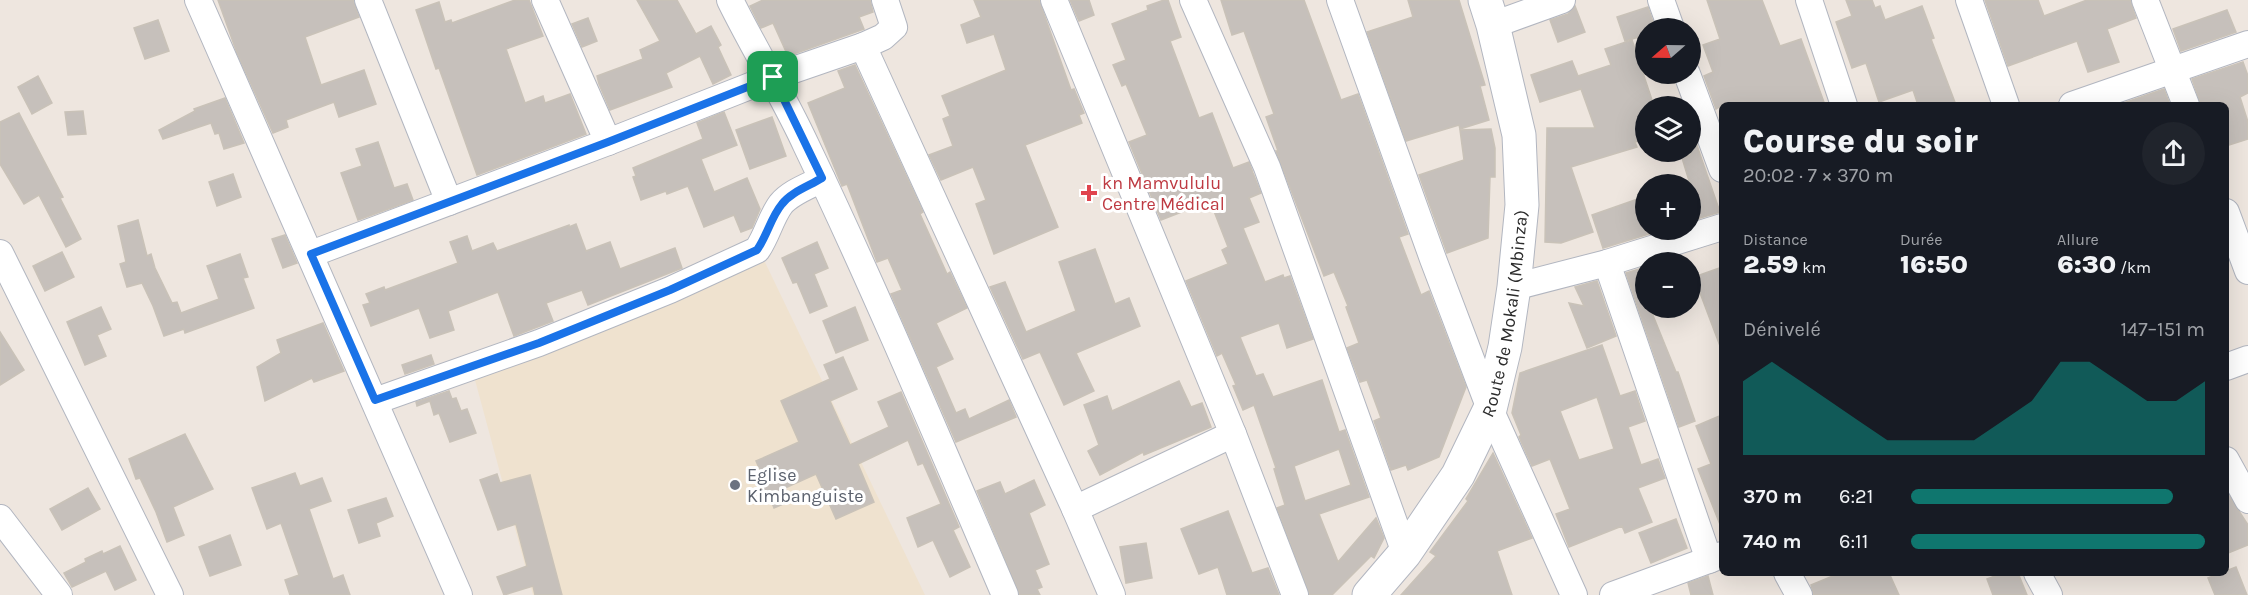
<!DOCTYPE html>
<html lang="fr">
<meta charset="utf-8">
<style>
body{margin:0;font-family:Karla,sans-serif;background:#20242c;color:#f1f3f6;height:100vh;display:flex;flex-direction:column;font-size:22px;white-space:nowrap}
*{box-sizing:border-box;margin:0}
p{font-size:20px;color:#9ea1a6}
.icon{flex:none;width:33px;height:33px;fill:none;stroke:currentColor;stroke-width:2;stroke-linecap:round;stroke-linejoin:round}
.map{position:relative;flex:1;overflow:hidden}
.drawer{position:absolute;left:1719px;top:102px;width:510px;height:474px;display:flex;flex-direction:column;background:#171b24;border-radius:9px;box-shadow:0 6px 24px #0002}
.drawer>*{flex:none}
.needle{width:39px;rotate:250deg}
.tools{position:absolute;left:1635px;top:18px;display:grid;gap:12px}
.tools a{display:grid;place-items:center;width:66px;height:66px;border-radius:50%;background:#171b24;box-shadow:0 6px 24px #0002;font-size:30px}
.pin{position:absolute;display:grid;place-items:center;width:51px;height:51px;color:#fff;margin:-26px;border-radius:12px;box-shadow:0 3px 9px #0006}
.round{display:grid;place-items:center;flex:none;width:63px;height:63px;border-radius:32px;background:#20242c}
.headline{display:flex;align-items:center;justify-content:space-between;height:102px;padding:0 24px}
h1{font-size:33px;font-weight:800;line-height:45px}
.stats{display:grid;grid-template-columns:repeat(3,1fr);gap:9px;height:102px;padding:6px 24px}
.stats div{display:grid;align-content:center}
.stats b{font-size:26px;font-weight:800}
.stats small{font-size:16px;font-weight:400}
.stats p{font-size:16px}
.chart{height:168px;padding:12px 24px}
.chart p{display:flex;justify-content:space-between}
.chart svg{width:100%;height:108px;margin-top:6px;fill:#0f766e;opacity:.7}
ul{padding:0 24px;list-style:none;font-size:20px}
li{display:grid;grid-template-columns:96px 72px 1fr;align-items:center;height:45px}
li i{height:15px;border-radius:8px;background:#0f766e}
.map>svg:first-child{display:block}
.education{fill:#efe2cf}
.building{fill:#c6c0bb;stroke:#c9c2b8;stroke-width:1.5;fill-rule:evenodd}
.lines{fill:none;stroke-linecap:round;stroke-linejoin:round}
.street-casing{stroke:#b2b6c0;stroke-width:28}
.secondary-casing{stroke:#b2b6c0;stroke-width:35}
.street{stroke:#fff;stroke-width:26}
.secondary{stroke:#fff;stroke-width:33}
.route-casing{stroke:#fff;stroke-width:12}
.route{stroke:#1a73e8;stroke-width:8}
.health-dot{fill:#e0444e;stroke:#fff;stroke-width:2}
.worship-dot{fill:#6b7280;stroke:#fff;stroke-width:2}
.labels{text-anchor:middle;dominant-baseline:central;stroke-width:6;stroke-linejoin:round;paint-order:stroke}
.health-label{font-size:18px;fill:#be3a42;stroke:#fff;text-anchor:start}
.street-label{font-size:18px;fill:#2c2c2c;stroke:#fff}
.worship-label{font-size:18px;fill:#5b616d;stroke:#fff;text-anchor:start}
</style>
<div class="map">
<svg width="2248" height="595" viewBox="0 0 2248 595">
<rect width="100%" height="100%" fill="#eee6df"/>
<polygon class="education" points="763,258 925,595 533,595 475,380"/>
<g class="building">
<polygon points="218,0 353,0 359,17 305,37 321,85 364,70 376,104 339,117 334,102 286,120 288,127 273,133 237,53"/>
<polygon points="515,0 529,0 543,36 506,49 525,103 543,96 545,103 570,94 586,134 477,175 439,68 436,69 416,10 439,2 445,22 451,20 452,23"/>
<polygon points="637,0 677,0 696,34 711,26 721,45 718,47 731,75 713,84 700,56 666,73 672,87 610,110 599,84 597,76 643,59 640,50 660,41"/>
<polygon points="763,0 870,0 873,12 859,17 864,29 788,56 773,23 761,28 750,6"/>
<polygon points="974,0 1039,0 1071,90 1074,89 1084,113 1079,115 1082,123 1025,145 1058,227 994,254 976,204 986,200 973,167 941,180 929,155 953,146 943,119 950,116 942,96 1006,70 994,34 967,43 961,25 981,17"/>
<polygon points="1070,0 1089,0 1094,15 1079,21"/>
<path d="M1164,0h4l13,37 -11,4 29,77 13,-5 21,55 16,-6 4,11 8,20 -12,5 10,24 -16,6 22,54 18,-7 1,3 6,-2 23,63 -26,9 -8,-25 -39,14 16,39 7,-2 10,23 49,-17 17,52 6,-2 24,67 -50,17 19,48 38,-44 8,20 -10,20 -3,-2 -39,39h-22l-33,-87 8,-3 -11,-36 2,-1 -22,-63 -11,5 -10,-24 3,-1 -14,-32 -5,3 -31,-75 42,-17 -6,-14 6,-3 -18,-46 -49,19 -32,-78 18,-7 -21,-51 -4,2 -9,-21 13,-5 -14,-36 36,-14 -1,-4zM1339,449l12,36 -46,16 -11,-35z"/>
<polygon points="1221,0 1304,0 1341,100 1358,94 1408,234 1399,237 1421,295 1429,291 1466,387 1439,457 1408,470 1406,465 1391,470 1374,421 1381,418 1367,380 1360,382 1347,348 1359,343 1346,307 1348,306 1334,272 1324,276 1276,151 1278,151 1266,117 1274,114 1244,31 1232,35"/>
<polygon points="1408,0 1459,0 1485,85 1480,86 1489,120 1460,129 1459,125 1406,141 1367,32 1413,17"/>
<polygon points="1707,0 1762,0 1780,46 1801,39 1825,105 1722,105 1716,109 1704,76 1713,72 1703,45 1720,39"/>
<polygon points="1846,0 1872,0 1875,8 1880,6 1885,20 1922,6 1934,38 1931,39 1956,105 1918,105 1913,90 1879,102 1866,63 1852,68 1836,22 1852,16"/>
<polygon points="1985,0 2038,0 2044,16 2087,0 2130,0 2136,18 2107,29 2119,62 2088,72 2077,41 2008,66"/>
<polygon points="1575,6 1585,32 1558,42 1550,20 1568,14"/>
<polygon points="1648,7 1655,28 1646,28 1646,35 1625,41 1617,17"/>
<polygon points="2227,10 2236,32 2181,51 2173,29"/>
<polygon points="588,18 597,41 582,47 572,24"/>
<polygon points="158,20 169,51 145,59 134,28"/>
<polygon points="1632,40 1654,106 1646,106 1646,139 1635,142 1637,147 1571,167 1593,232 1561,243 1545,242 1547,128 1595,128 1581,89 1540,102 1531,75 1572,61 1578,76 1611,65 1605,49"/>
<polygon points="2243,62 2248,76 2248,93 2240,97 2248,122 2248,139 2226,146 2226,105 2201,105 2192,79"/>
<polygon points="855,65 923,212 920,214 947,274 950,272 967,308 936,323 953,359 936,367 956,413 965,409 969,419 1009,400 1016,417 956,442 891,294 902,290 888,258 877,262 847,184 842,186 808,103 845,88 838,71"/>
<polygon points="38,76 52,103 32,114 18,87"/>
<polygon points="2164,89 2170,105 2118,105"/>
<polygon points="225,98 244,143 224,149 219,133 215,134 211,123 163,139 159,130 195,111 194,109"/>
<polygon points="83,111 86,134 68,135 65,112"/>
<polygon points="724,112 737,145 701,159 714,192 747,178 760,209 752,228 741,232 734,215 704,227 688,186 667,194 666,191 641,200 633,177 636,176 633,168 703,139 697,123"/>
<polygon points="19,113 63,197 60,198 81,239 66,247 39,195 24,204 0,164 0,122"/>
<polygon points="772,117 786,156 750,169 736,130"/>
<polygon points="1491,129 1495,148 1495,177 1490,177 1488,238 1447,253 1419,175 1464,160 1460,130"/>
<polygon points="1690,134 1693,134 1720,212 1690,221 1690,184 1682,158 1690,155"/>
<polygon points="378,142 394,188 407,184 413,200 358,220 341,173 362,166 356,149"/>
<polygon points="233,174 241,197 217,206 209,182"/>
<polygon points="1646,196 1646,230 1651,230 1652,233 1603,248 1592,215"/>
<polygon points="138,220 147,256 151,254 155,268 172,303 177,302 181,313 219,299 207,266 240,254 248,277 243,278 254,308 185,333 184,329 164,336 153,306 142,283 127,287 120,264 126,262 118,226"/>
<polygon points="576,224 586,251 610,242 620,269 675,248 682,268 588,305 582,290 546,303 553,321 514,336 498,292 448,311 454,330 430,338 419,308 371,326 363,305 370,303 366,294 384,287 385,290 458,263 450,242 467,236 472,251 493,243 497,251 569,225 569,227"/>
<polygon points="285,235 297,263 283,268 272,239"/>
<polygon points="817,242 828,268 814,274 827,306 810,313 797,282 793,283 782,258"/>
<polygon points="1095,249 1115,304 1129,298 1140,326 1076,353 1094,391 1064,405 1040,352 1023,359 990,287 1005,282 1026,332 1076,311 1059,262"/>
<polygon points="62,252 74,277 45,291 33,266"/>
<polygon points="1646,267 1646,308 1650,308 1676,372 1678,372 1695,421 1679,427 1626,273"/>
<polygon points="1722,267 1722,346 1720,346 1694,277"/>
<polygon points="1597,281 1616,336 1587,348 1569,303 1584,306 1575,287"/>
<polygon points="101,307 111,329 97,335 106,356 85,365 67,322"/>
<polygon points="855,307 868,340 836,353 823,321"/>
<polygon points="323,323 344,371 314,382 312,378 265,401 257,367 281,353 277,340"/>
<polygon points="0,332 24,370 0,385"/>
<path d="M1602,345l18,51 15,-5 10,30 -17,6 13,38 17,-6 7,19 -27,10 14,34 -27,11 -3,-7 -53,21 -13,-33 14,-5 -20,-50 -18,7 -13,-29 2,-2 -9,-22 8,-40zM1597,397l17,52 -35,11 -19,-49z"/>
<polygon points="431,355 434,364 405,374 402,365"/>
<polygon points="843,357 857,389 830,401 850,445 889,427 878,402 901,392 959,527 953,530 970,567 950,577 933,540 918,547 907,518 941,504 923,463 918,465 908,440 858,464 874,502 836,519 816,474 785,488 790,501 774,508 768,492 763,494 756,478 762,475 756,461 799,442 781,401 830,379 824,365"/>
<polygon points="1179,381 1191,407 1202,403 1211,427 1144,455 1143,452 1100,475 1088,451 1099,445 1084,405 1107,396 1112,411"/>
<polygon points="449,391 452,399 456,398 461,411 467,409 476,433 450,442 439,413 434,415 430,401 417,406 416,402"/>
<polygon points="1722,415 1722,527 1721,527 1698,469 1711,464 1696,426"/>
<polygon points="185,434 213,489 173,507 184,535 167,542 156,512 140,478 136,479 129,459"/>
<polygon points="1493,453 1532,538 1497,551 1512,595 1401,595 1436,556 1430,552 1468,501 1466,499"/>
<polygon points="295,473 300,486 322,478 331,501 309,509 333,579 343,575 350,595 290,595 285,580 299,575 281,523 267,529 252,488"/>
<polygon points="497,474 500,483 530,475 562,595 535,595 533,586 504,595 497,577 527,566 516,524 498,530 480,480"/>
<polygon points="1034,480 1045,505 1029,513 1049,564 1035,570 1042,587 1037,589 1040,595 1020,595 977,491 1000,482 1005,494"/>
<polygon points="88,488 100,509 62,530 50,509"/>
<polygon points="2226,491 2248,525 2248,545 2226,554"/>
<polygon points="386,498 393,516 376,523 380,536 359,543 348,510"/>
<polygon points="1228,511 1252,573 1268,568 1279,595 1227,595 1218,567 1199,574 1181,529"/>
<polygon points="1676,519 1687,548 1651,563 1639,533"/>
<polygon points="230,535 241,565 210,576 199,547"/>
<polygon points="1146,543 1152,578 1126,583 1120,547"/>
<polygon points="120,546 136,580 115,590 106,571 72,587 64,573 86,562 85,559 102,551 103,554"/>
<polygon points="2236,567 2247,595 2215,595 2208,578"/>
<polygon points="1840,573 1889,573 1899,595 1814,595 1811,585"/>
<polygon points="2003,573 2018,573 2027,595 1993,595 1987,579"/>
<polygon points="1708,576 1713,595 1691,595 1688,583"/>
</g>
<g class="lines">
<defs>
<g id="street">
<polyline points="198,0 459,595"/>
<polyline points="368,0 449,202"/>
<polyline points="545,0 608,142"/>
<path d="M730,0c24,49 53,95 76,145 71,148 134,299 199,450"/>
<polyline points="885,0 894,27 883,37 863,46 1075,509 1112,595"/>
<polyline points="1054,0 1233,434 1295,595"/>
<polyline points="1193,0 1267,167 1405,553"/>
<polyline points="1340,0 1433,259 1490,409 1574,595"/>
<polyline points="1661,0 1671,28"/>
<polyline points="1809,0 1844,105"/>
<polyline points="1969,0 2006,105"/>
<polyline points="2145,0 2186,105"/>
<polyline points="1493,25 1562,0"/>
<polyline points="1687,74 1722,169"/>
<polyline points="2072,105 2248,44"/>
<polyline points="2226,212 2248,271"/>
<polyline points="0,253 170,595"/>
<polyline points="311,254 608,142 773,77 863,46"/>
<polyline points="1607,263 1709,560"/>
<polyline points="1514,287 1607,263 1722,227"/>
<polyline points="2226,367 2248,359"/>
<path d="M375,401l164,-58 131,-53 87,-40c10,-14 14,-33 24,-46 10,-12 28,-18 41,-25"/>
<polyline points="2226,460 2248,500"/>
<polyline points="1075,509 1233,434"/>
<polyline points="0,518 59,595"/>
<polyline points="1787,573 1799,595"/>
<polyline points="2037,573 2049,595"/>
<polyline points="1613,595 1722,555"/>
</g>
<g id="secondary">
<path id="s1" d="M1369,595l36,-42 53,-78 32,-66 15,-62 9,-60 8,-82 -3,-70 -26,-110 -8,-25"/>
</g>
</defs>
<use href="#street" class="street-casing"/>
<use href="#secondary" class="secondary-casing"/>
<use href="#street" class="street"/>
<use href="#secondary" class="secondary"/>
</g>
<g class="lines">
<defs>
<path id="route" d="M773,77l49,101c-13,8 -31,14 -40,26 -11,13 -15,32 -25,46l-87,40 -131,53 -164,57 -64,-146 297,-112z"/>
</defs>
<use href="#route" class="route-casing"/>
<use href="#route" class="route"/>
</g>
<path class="health-dot" d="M1086 184h6v6h6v6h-6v6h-6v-6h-6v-6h6z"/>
<circle class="worship-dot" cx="735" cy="485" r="6"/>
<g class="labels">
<g class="health-label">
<text x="1102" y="183">kn Mamvululu<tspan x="1102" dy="21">Centre Médical</tspan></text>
</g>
<g class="street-label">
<text stroke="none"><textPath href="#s1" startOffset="320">Route de Mokali (Mbinza)</textPath></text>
</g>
<g class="worship-label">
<text x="747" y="475">Eglise<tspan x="747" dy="21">Kimbanguiste</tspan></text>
</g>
</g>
</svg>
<div class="tools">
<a><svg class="needle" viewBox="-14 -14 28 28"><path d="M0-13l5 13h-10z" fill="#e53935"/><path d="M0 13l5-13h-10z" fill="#9ea1a6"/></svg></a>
<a><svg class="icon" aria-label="layers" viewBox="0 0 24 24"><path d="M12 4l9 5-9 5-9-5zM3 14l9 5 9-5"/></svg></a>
<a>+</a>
<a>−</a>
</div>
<div class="pin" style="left:773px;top:77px;background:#1e9e55"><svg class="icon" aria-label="arrive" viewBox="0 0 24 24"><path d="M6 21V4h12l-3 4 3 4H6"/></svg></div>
<section class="drawer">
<div class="headline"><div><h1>Course du soir</h1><p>20:02 · 7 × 370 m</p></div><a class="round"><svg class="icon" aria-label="share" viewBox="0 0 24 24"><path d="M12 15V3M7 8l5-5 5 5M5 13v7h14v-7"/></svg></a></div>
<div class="stats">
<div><p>Distance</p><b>2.59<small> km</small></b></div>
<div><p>Durée</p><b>16:50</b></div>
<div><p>Allure</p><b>6:30<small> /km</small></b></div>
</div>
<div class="chart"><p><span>Dénivelé</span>147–151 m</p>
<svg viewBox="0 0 160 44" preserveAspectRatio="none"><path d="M0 44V14L10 6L20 14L30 22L40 30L50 38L60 38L70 38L80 38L90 30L100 22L110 6L120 6L130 14L140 22L150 22L160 14V44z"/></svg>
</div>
<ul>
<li><b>370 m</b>6:21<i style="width:89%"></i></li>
<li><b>740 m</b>6:11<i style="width:100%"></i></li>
</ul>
</section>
</div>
